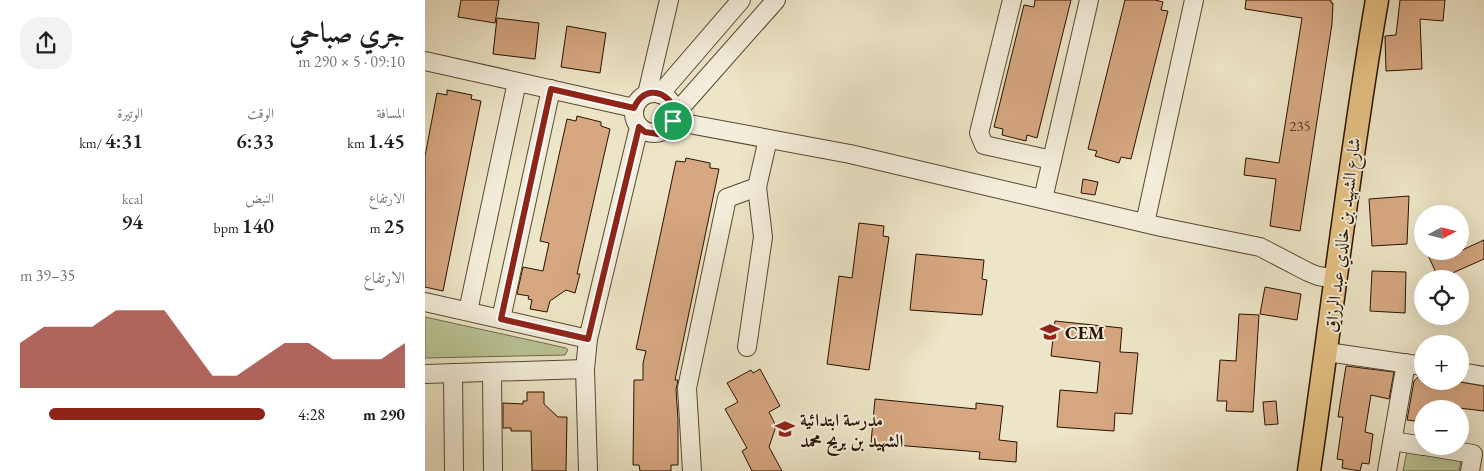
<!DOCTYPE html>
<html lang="ar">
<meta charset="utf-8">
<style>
body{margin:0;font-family:"EB Garamond",Amiri,serif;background:#f2f2f2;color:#202124;direction:rtl;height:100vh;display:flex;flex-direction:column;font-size:19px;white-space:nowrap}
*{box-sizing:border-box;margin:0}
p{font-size:16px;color:#757577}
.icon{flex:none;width:28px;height:28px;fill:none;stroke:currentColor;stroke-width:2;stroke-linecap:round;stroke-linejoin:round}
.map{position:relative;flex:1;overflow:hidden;direction:ltr}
.drawer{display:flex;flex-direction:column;background:#fff;width:425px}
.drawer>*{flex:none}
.needle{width:32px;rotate:83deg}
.controls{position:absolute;left:989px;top:205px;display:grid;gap:10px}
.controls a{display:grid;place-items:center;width:55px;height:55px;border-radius:50%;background:#fff;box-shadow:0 5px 20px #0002;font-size:25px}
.pin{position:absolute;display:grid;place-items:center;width:42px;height:42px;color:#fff;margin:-21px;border:2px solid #fff;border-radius:50%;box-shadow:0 1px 5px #0007}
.round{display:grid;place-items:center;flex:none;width:52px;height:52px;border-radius:20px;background:#f2f2f2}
.headline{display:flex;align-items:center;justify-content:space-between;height:85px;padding:0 20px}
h1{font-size:28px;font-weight:600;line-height:38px}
.stats{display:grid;grid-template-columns:repeat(3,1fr);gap:8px;height:85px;padding:5px 20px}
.stats div{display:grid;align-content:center}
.stats b{font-size:21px;font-weight:600}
.stats small{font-size:14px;font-weight:400}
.stats p{font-size:14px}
.chart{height:140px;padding:10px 20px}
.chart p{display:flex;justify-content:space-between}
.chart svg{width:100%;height:90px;margin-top:5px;fill:#8f2418;opacity:.7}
ul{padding:0 20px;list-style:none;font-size:16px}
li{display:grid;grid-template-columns:80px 60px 1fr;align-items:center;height:38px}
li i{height:12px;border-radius:6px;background:#8f2418}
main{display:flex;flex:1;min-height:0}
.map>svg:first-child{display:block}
.green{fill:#b9c495;stroke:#706b4a}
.building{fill:#d6a781;stroke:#281200}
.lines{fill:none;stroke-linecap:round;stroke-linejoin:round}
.minor-casing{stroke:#594732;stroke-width:20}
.major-casing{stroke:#281200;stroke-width:25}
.minor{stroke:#f3eedb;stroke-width:18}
.major{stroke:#e6c284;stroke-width:22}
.route-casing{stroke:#fff;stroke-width:10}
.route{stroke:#8f2418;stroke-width:6}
.labels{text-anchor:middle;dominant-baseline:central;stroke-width:4;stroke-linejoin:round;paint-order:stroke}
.number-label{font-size:15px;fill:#543720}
.street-label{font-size:18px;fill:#281200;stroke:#f3eedb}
.poi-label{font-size:18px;font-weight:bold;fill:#281200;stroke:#f3eedb;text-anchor:start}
</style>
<main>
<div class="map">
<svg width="1059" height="471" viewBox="0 0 1059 471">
<rect width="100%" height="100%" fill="#ede5c7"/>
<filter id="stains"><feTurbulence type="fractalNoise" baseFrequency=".004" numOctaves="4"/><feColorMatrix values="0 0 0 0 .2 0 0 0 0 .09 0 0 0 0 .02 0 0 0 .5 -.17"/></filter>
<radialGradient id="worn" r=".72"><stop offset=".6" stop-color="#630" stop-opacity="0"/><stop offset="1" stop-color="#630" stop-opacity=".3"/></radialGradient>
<g class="green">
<polygon points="0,317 141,348 143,350 140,355 0,358"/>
<polygon points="982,451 1036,461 1034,471 978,471"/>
</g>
<g class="building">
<polygon points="36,0 74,0 70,23 33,17"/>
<polygon points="610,0 646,0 612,138 602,135 601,141 577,135 578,129 569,127 599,5 609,7"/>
<polygon points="700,0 730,0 738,2 736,10 743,11 706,159 696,157 694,163 670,156 672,151 663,149"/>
<polygon points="821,0 906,0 906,3 908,3 907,24 875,231 845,226 851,179 819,175 821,158 854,163 877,18 820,9"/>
<polygon points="975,0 1020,0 1018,21 995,19 997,69 961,71 960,36 971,35"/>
<polygon points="72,18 114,23 110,59 68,54"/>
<polygon points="142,26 181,33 175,73 136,67"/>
<polygon points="22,90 47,95 46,99 56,101 18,291 0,287 0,156 12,93 22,95"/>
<polygon points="152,116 176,122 176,126 185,129 152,274 155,274 150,293 141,290 125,301 122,312 105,309 107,300 103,299 104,296 92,294 98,267 118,271 124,243 115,241 142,119 151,121"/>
<polygon points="261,158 285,163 285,168 294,169 250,380 253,380 251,389 253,420 253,465 246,465 246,471 215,471 214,465 208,465 209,380 218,380 218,363 221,351 211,349 251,161 260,162"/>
<polygon points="658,179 673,182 670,195 656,193"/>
<polygon points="984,196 982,244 947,246 944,199"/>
<polygon points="434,223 459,226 458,236 464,237 444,370 402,364 414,276 427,278"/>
<polygon points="1059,240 1059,259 1014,279 1001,251 1035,251"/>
<polygon points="491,254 559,260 557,279 562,280 557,315 485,310"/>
<polygon points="947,271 981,272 980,313 945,311"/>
<polygon points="840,287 876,294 872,320 835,314"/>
<polygon points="814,314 834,315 828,412 801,411 802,401 792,401 795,360 811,361"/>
<polygon points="630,321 697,328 695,352 713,353 707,414 690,413 689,431 632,427 635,390 672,393 675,362 626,356"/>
<polygon points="921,366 969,372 964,399 946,395 940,432 948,434 944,464 937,463 935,471 917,468 918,460 912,459 918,417 913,417"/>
<polygon points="335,369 355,406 344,412 351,426 344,447 357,471 327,471 317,451 322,448 300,409 313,402 302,383 326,370 328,373"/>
<polygon points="994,376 998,376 998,381 1029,381 1059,386 1059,411 1017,406 1014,409 998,409 998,422 982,420 989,381"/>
<polygon points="102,392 119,392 119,404 133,417 142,417 141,471 107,471 106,431 86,431 86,428 78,428 78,403 98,404 98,401 102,401"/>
<polygon points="450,399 551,409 551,403 578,406 574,440 592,442 591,462 554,459 555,452 446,443"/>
<polygon points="851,401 853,424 840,425 838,402"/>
</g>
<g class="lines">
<defs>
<g id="minor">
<polyline points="587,0 554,133 559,145 627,160"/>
<polyline points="0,61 209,108"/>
<circle cx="229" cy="113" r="20"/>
<polyline points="222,94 244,0"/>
<polyline points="235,94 316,0"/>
<polyline points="250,114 351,0"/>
<polyline points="248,121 425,154 736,227 835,247 883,272 893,276 912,279"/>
<polyline points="618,199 664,0"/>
<polyline points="720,223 769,0"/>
<polyline points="0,302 163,339"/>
<polyline points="43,311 92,82"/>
<polyline points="76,319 126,89"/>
<polyline points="322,347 338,237 332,187"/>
<polyline points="902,352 998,366"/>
<polyline points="67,372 68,471"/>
<polyline points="1035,372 1059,376"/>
<polyline points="28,373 29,471"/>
<polyline points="0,374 160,369"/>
<polyline points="968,441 998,446"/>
<polyline points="1000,446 1048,454 1045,471"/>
<polyline points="163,471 160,369 163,339 214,127"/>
<polyline points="267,471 262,388 302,198 332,187 343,139"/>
<polyline points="962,471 981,363"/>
</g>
<path id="major" d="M884,471c23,-157 41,-315 68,-471"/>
</defs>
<use href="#minor" class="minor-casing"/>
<use href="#major" class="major-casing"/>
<use href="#minor" class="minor"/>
<use href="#major" class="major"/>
</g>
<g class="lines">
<defs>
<path id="route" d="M126,89l83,19c18,-40 66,9 24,26l-13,-2 -6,-5 -51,212 -87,-20z"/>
</defs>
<use href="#route" class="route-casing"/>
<use href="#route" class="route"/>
</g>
<defs>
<symbol id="school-bare" viewBox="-9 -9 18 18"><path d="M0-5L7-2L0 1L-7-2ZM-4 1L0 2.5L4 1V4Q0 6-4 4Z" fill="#8f2418" stroke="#f3eedb" stroke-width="2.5" paint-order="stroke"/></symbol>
</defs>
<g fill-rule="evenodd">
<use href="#school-bare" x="611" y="318" width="28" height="28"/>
<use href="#school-bare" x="346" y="415" width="28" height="28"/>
</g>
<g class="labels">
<g class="number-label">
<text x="875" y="125">235</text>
</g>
<g class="street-label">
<text transform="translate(917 235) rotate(-83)">شارع الشهيد بن خالدي عبد الرزاق</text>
</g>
<g class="poi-label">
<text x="640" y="332">CEM</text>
<text x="375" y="419">مدرسة ابتدائية<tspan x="375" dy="21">الشهيد بن بريح محمد</tspan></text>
</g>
</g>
<rect width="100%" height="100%" filter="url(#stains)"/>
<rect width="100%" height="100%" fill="url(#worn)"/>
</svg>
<div class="controls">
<a><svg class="needle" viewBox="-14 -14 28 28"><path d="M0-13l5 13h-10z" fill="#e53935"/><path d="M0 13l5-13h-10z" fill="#757577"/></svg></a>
<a><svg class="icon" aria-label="locate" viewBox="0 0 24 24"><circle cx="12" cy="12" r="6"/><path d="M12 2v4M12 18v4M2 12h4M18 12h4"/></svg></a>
<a>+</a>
<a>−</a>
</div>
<div class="pin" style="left:248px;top:121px;background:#1e9e55"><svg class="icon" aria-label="arrive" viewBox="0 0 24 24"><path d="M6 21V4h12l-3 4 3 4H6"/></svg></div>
</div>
<section class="drawer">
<div class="headline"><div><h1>جري صباحي</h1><p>09:10 · 5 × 290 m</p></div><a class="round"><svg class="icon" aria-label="share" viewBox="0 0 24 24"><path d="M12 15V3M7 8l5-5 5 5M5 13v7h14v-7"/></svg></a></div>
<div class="stats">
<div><p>المسافة</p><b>1.45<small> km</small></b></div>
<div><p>الوقت</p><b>6:33</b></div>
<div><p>الوتيرة</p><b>4:31<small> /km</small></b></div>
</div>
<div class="stats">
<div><p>الارتفاع</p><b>25<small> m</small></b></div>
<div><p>النبض</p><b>140<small> bpm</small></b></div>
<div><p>kcal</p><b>94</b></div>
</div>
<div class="chart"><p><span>الارتفاع</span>35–39 m</p>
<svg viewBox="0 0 160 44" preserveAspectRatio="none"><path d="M0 44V22L10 14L20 14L30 14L40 6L50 6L60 6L70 22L80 38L90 38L100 30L110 22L120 22L130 30L140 30L150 30L160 22V44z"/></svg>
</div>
<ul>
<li><b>290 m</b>4:28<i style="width:88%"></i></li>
</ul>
</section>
</main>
